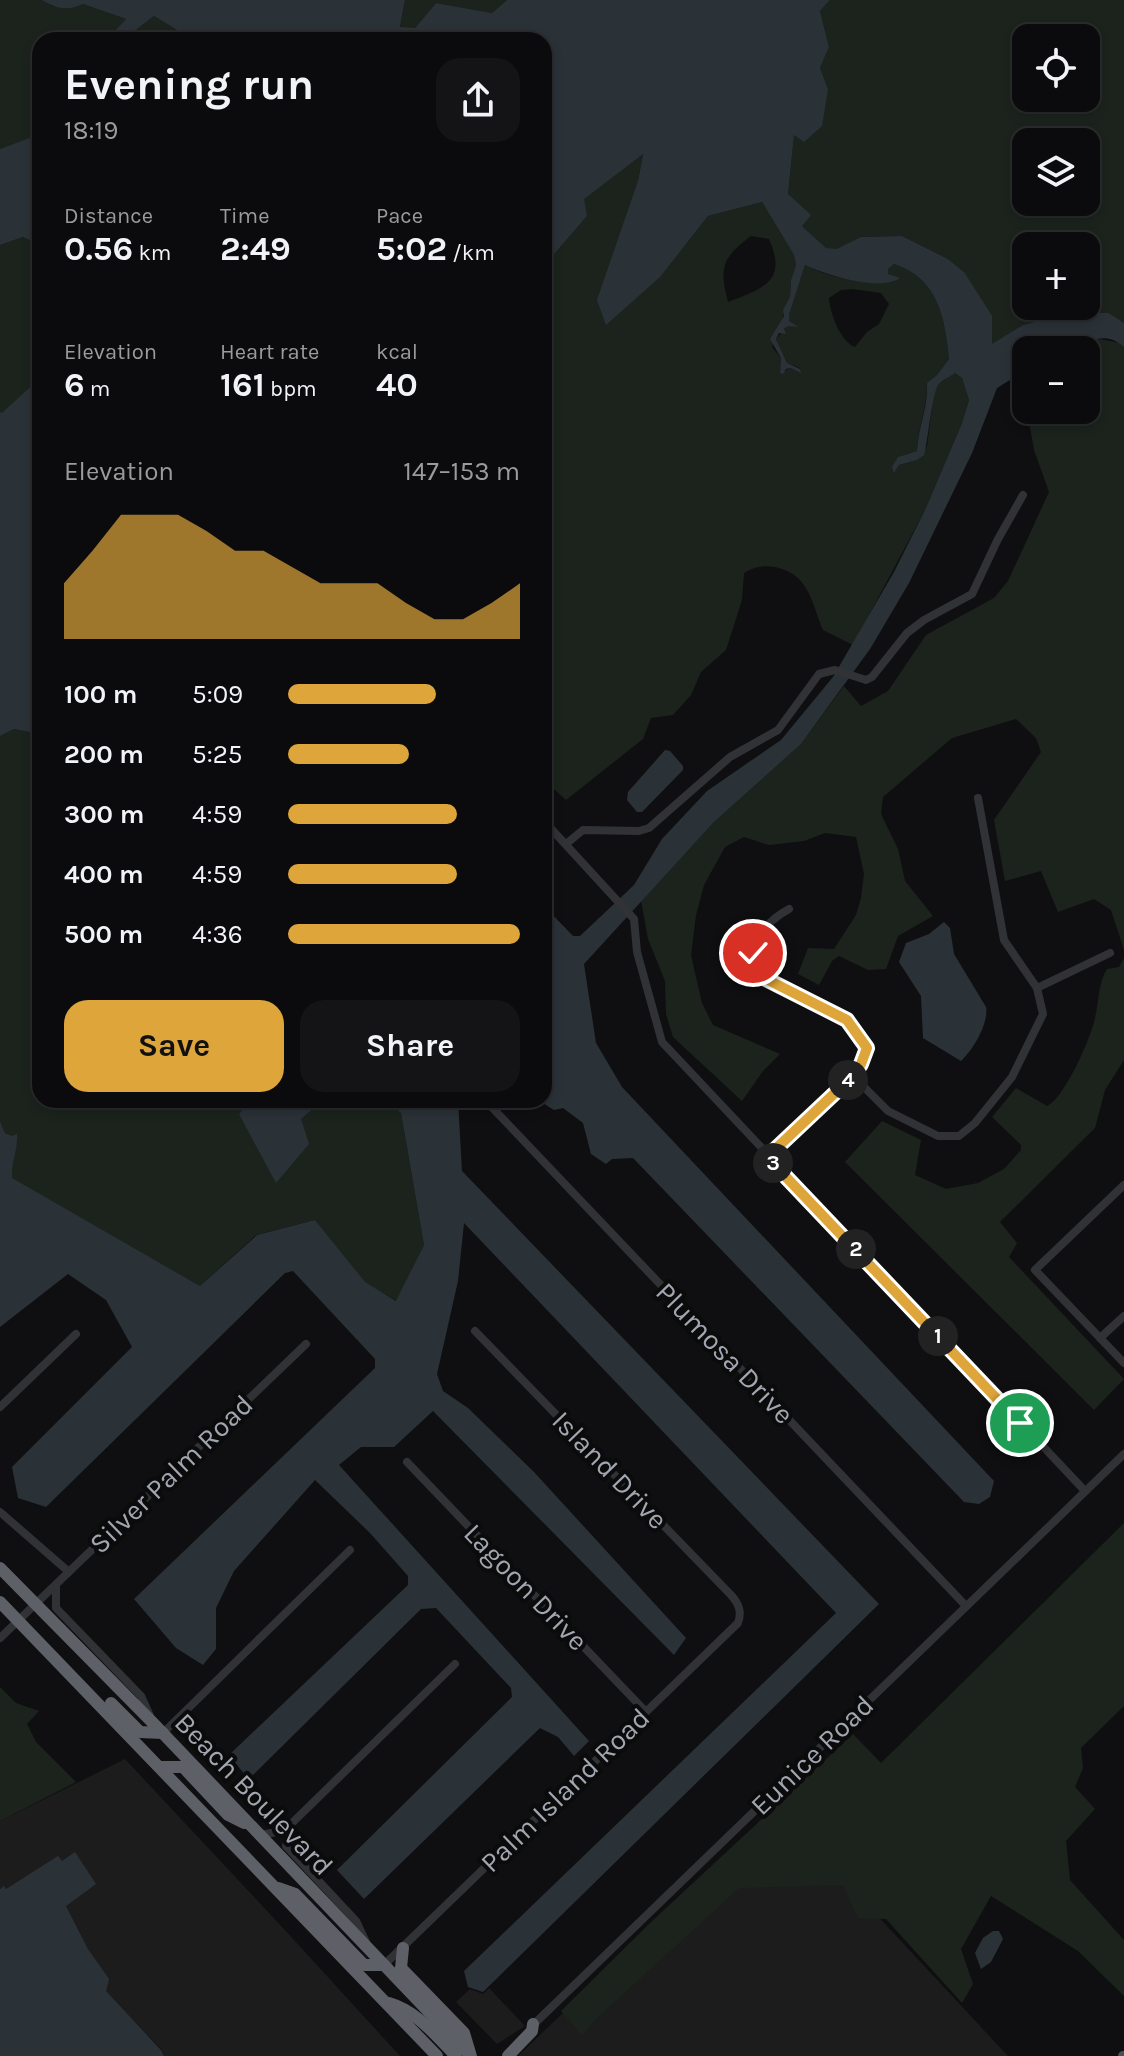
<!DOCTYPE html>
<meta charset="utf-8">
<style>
body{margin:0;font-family:Karla,sans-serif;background:#141416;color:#f1f3f6;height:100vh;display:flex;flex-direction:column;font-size:30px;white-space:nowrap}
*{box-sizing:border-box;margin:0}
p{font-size:26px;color:#9a9b9d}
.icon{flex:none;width:44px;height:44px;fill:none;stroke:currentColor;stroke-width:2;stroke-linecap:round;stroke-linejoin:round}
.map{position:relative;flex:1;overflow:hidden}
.panel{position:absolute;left:32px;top:32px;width:520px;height:1076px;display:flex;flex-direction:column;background:#0b0b0d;border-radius:24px;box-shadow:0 4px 12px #0003,0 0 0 2px #2b2b2e}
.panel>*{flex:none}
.buttons{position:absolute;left:1012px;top:24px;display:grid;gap:16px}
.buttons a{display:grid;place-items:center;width:88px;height:88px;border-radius:16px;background:#0b0b0d;box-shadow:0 4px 12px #0003,0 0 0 2px #2b2b2e;font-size:40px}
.pin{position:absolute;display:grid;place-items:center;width:68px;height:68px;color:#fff;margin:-34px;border:4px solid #fff;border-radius:50%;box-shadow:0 2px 8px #0007}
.km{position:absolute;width:40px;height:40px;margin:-20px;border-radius:50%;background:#222;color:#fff;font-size:22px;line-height:40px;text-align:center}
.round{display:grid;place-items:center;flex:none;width:84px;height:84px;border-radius:24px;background:#141416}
.headline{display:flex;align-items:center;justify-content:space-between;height:136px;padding:0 32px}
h1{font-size:44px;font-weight:700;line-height:60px}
.stats{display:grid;grid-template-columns:repeat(3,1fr);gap:12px;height:136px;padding:8px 32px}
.stats div{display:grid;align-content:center}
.stats b{font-size:34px;font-weight:700}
.stats small{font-size:22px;font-weight:400}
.stats p{font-size:22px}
.chart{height:224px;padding:16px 32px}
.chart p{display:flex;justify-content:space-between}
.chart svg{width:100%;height:144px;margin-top:8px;fill:#dea53a;opacity:.7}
.primary-button{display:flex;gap:16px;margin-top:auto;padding:16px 32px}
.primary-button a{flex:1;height:92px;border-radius:24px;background:#dea53a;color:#111;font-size:32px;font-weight:700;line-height:92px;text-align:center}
.primary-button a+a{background:#141416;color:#f1f3f6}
ul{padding:0 32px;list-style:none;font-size:26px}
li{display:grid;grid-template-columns:128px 96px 1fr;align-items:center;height:60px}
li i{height:20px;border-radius:10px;background:#dea53a}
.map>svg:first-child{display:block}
.built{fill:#1c1c1d}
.green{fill:#1c231d;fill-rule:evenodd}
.water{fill:#2a3238}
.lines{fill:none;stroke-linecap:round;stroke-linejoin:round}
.minor{stroke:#313235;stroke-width:8}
.major{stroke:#4d4f54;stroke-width:10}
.highway{stroke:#5d6066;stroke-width:12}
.route-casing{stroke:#fff;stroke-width:16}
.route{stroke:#dea53a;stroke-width:10}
.labels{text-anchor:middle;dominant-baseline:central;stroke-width:8;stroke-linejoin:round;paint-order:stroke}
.street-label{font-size:28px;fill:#a2a6b0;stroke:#0b0b0c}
</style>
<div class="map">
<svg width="1124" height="2056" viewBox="0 0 1124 2056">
<rect width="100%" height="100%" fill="#0f0f11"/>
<g class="built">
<polygon points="125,1759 284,1929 400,2056 164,2056 161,2049 105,1991 108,1979 88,1949 66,1906 75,1853 61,1862 58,1857 6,1889 4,1886 0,1889 0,1821"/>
<polygon points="777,1808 1008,2056 518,2056"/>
<polygon points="489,1988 525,2026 497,2044 456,2002 470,1989 483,1994"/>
</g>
<g class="green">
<polygon points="0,0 42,0 52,6 83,4 126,19 106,40 40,40 40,138 29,138 0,149"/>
<polygon points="405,0 507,0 492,13 436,3 415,28 400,28"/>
<path d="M830,0h294v323l-15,-10 -18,1 -68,11 -31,20 -28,-73 -16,-13 -46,-23 -41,1 -24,13 -11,-2 -24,-22 -14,-32 6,-60 34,-45 -8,-21 9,-21 -9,-36zM1026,38h60v60h-60zM1026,142h60v60h-60zM1026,246h60v60h-60z"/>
<polygon points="154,16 187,36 188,40 123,40"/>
<path d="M643,153l-5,28 23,95 47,-60 54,-14 32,53 2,10 -5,15 -1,17 -18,50 9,11 -1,15 11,-5 9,4v-4l-13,-5 -11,-24 12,-14 7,1 -6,-5v-6l16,-50c26,13 53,18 80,17l3,-13 6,-5c44,14 51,54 55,95l-12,16 -10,8c0,27 -9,43 -10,68l-19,6 -4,15 5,-7 18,-5 10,-14 7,-54 5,-8 16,-11 7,5 7,22 -7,23 -37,87 -72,135 -30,-15c-12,-29 -14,-56 -48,-63 -12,-2 -21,0 -31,6l-2,27 -16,50 -25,22 -10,23 -18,20 -22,3 -8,21 -77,61 -22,-20v-514l43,-50 -4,-17zM751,236l18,3c19,43 -6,49 -41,63 -9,-35 -6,-44 23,-66zM853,289l28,4 8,11 -10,20 -12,8 -12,15c-15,-6 -25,-34 -26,-49l12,-8z"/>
<polygon points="23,237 40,245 40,378 2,414 0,412 0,245"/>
<polygon points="1095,338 1120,343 1124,347 1124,950 1111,910 1094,899 1058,912 1041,871 1005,881 994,820 1041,752 1036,738 1016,719 952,738 883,797 881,814 898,849 905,881 933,916 898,936 886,969 868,970 839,956 832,961 819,985 798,974 808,948 834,949 856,915 861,898 864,874 856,837 825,833 804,841 769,845 744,837 725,847 704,885 696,915 691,955 702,1003 713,1025 780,1054 763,1071 742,1101 673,1037 666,1014 665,981 648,939 641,901 714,822 801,744 844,686 861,706 888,691 926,635 994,598 1008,581 1049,492 1034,450 1027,410 1086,410 1086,350 1070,350"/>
<polygon points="14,729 40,734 40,1100 203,1100 215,1107 221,1100 249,1100 239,1114 301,1119 324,1100 384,1100 401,1113 424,1245 397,1301 365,1283 315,1220 256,1235 200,1286 11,1178 12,1136 5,1133 0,1121 0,736"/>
<path d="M1124,958v102l-19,30 -10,38 -95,94 17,21 -8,14 115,122 -30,31 -249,-248 37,-41 39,19 -6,35 31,14 32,-6 26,-14 17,-19v-5l-29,-28 24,-29 31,18c17,-7 44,-68 48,-88 4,-16 3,-35 12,-49l12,-2z"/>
<polygon points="1124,1523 1124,1706 1081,1748 1083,1768 1075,1787 1095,1809 1066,1841 1070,1880 1124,1940 1124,1996 1078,1951 991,1896 961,1949 973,1984 962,2003 886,1919 858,1918 843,1885 739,1888 597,2018 582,2035 561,2011 649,1924 853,1734 881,1763"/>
<polygon points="0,1687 16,1703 39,1711 27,1724 36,1742 76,1782 0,1821"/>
</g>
<g class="water">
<path d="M42,0h363l-5,27 15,1 21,-25 56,10 15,-13h323l-10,11 9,36 -9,21 8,21 -6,37 -18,16 -10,-7 -6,59 23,21 -9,11 24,22 11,1 24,-12 41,-1 46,23 16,13 28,44v28l31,-19 48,-12h38l15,10v24c-19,-17 -34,-5 -53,2 -12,5 -32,1 -45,1v20l-29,18 -25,65 -63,130 -39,66 -69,95 -87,78 -130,142 12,79 26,44 372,394 -4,16 -11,7 -15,-2 -331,-344 -21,1 -6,5 -15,-10 -8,-31 -20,-15 -9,2 -16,-10h6v-14l8,2 -2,-18 -6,-14v-150l29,30h7l54,-51 28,-46 45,-48 74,-51 52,-63 61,-105 31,-62 37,-87 7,-23 -7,-22 -7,-5c-5,4 -12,7 -16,11 -7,7 -11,58 -15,71l-7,5 -18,5 -5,8 -2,-6 6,-10 19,-6c1,-25 11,-41 10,-68l10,-8 12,-16c-4,-41 -11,-81 -55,-95l-6,5v5l12,4c-21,14 -73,-3 -95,-13l-16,50v6l9,6 -10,-1 -4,3 2,5 -7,-1 -3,6 11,24 13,6 1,4 -10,-5 -5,1 -3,5 -3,-1 1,-15 -11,-19 14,-23 -1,-6 7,-13 1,-17 5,-15 -2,-10 -32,-53 -54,14 -47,60 -55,49 -9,-25 41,-119 5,-27 -59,45 3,17 -43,50v-226h-356l-1,-4 -33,-20 -31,24h-17l20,-21 -43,-15c-15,7 -27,5 -41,-4z"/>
<polygon points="29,138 40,138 40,245 23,237 0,245 0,149"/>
<polygon points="40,378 40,734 14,729 0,736 0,412 2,413"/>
<polygon points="665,750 670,751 683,766 683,770 642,812 637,812 627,800 628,792"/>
<path d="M944,922l6,6 4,26 32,53c3,16 -13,43 -25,54l-38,-23 -2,-42 -22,-34 7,-19 23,-9z"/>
<polygon points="249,1100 324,1100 301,1119 309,1144 276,1183 239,1114"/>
<path d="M384,1100h74l4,71 417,433 -396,388 -15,-5 -4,-16 372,-358 -372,-390 -6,58 -21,93 6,17 25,17 66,64 152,166 -12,17 -241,-244 -39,36h-33l-22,18 250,276 -15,15 -16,-19 -18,-9 -176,171 -27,-29 175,-173 -1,-9 -75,-80 -15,1 -168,166 -7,1 -17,-21 179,-170v-9l-38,-43 -55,-53 -81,91 -18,37v41l-13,16 -27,-17 -42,-49 241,-231v-9l-82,-88 -8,2 -239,234 -28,-9 -6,-31 120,-120 -26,-47 -38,-26 -68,53v-206l5,12 7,3 5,-2c1,16 -6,27 -5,44l188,108 57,-51 58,-15 50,62 31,19 28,-56 -23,-132z"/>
<polygon points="75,1852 96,1884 66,1906 88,1949 109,1979 106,1991 161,2050 164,2056 0,2056 0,1889 4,1886 6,1889 58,1856 62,1861"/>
<polygon points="993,1931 999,1931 1003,1939 991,1962 981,1969 975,1953 983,1938"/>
</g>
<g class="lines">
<g class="minor">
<polyline points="544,821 634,919 637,952 662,1042 1085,1491"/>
<polyline points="566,844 583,830 639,831 649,828 730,757 778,730 819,674 835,670 866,680 872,677 907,633 924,620 972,594 998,539 1023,495"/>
<polyline points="1037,988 1110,953"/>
<polyline points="853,1076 888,1111 938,1136 959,1136 975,1123 1012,1077 1043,1014 1037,988 1004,940 978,798"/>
<polyline points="485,1100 966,1606"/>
<path d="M767,1157l86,-81 8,-12 6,-16 -20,-28 -87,-44c-18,-27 5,-54 29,-67"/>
<polyline points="1124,1185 1035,1270 1124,1363"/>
<polyline points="1100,1338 1124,1316"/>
<polyline points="0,1407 76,1334"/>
<polyline points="407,1462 646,1712"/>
<polyline points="0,1512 69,1572"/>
<polyline points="56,1587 56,1608 141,1696 150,1716"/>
<polyline points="0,1638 306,1344"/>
<polyline points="163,1733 350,1550"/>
<polyline points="290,1825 286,1846 356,1921 366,1942"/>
<polyline points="260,1835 277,1832 290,1825 455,1664"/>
<path d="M384,1965l354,-342c4,-11 1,-19 -7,-28l-256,-264"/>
<polyline points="532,2026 1124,1454"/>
</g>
<polyline class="major" points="1123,2056 1124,2056"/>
<g class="highway">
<polyline points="0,1568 154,1724 471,2056"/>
<polyline points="0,1602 437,2056"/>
<polyline points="111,1703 140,1732 163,1733"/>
<polyline points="161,1767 183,1767 228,1815 244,1823"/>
<polyline points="278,1888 295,1894 364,1965 384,1965"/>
<polyline points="403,1948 401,1968 464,2033 470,2053"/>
<path d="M389,2003c28,8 47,33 67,53"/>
<polyline points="508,2056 532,2031 533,2024"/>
</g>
</g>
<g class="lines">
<defs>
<polyline id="route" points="753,953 754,966 760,976 847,1020 867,1048 861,1064 853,1076 767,1157 1020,1423"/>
</defs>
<use href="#route" class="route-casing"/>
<use href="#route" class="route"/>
</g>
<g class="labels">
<g class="street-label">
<text transform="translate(725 1353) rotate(46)">Plumosa Drive</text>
<text transform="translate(610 1470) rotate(46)">Island Drive</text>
<text transform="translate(171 1474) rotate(-44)">Silver Palm Road</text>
<text transform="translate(526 1587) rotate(46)">Lagoon Drive</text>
<text transform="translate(812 1755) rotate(-44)">Eunice Road</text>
<text transform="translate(565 1790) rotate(-44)">Palm Island Road</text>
<text transform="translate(254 1794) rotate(46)">Beach Boulevard</text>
</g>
</g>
</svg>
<div class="buttons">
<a><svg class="icon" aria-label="locate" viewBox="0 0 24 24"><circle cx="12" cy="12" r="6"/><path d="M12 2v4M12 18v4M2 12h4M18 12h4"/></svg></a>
<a><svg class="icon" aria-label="layers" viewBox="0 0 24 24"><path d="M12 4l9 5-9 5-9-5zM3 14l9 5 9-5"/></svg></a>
<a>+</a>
<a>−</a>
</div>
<div class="pin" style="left:1020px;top:1423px;background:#1e9e55"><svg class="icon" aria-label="arrive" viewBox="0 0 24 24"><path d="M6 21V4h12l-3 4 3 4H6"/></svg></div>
<div class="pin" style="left:753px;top:953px;background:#d93025"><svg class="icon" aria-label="check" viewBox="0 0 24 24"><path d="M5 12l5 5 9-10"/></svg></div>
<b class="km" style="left:938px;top:1336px">1</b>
<b class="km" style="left:856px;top:1249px">2</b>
<b class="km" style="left:773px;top:1163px">3</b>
<b class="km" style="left:848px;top:1080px">4</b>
<section class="panel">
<div class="headline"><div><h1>Evening run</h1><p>18:19</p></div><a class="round"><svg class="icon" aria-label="share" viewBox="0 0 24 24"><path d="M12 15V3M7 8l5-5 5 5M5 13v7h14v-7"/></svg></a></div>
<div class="stats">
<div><p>Distance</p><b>0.56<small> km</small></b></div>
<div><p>Time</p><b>2:49</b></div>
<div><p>Pace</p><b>5:02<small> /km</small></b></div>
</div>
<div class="stats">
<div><p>Elevation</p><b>6<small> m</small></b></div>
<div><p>Heart rate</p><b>161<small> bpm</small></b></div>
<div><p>kcal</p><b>40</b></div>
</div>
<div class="chart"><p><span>Elevation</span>147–153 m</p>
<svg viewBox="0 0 160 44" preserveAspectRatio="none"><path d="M0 44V27L10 17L20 6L30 6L40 6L50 11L60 17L70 17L80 22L90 27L100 27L110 27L120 33L130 38L140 38L150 33L160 27V44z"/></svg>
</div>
<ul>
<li><b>100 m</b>5:09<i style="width:64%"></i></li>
<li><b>200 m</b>5:25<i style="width:52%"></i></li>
<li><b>300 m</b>4:59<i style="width:73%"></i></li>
<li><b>400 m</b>4:59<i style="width:73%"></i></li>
<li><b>500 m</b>4:36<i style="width:100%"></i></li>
</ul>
<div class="primary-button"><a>Save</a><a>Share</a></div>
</section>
</div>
